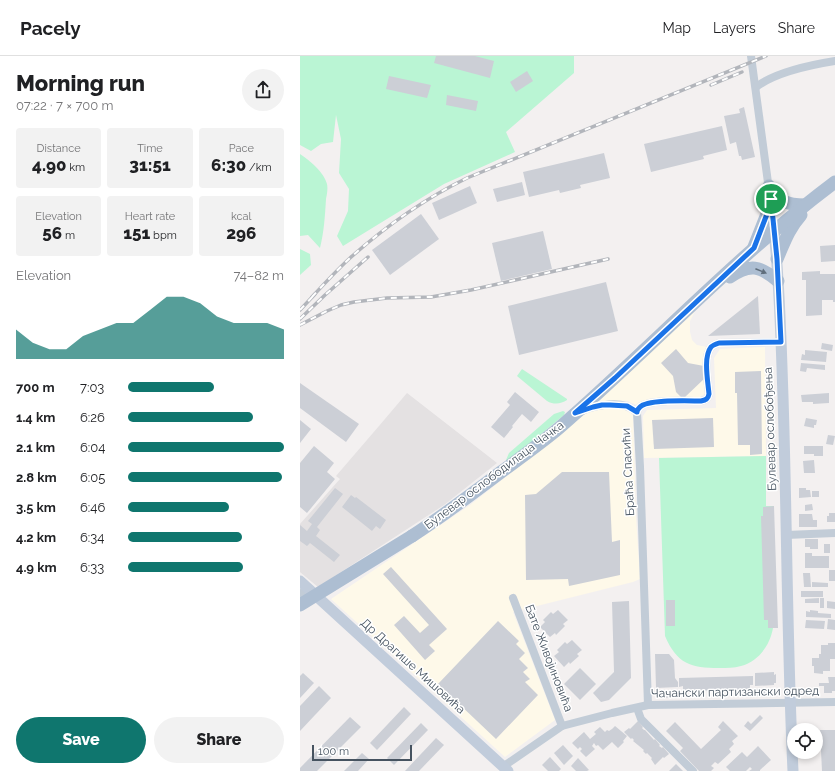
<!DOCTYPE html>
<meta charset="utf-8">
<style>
body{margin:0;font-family:Raleway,sans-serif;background:#f2f2f2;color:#202124;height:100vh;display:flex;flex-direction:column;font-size:15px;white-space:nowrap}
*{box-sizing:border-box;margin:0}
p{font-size:13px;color:#757577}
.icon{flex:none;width:22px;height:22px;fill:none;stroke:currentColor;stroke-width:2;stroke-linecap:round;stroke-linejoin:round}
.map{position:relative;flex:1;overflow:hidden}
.drawer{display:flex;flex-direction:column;background:#fff;width:300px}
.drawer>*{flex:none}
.fabs{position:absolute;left:487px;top:667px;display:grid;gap:8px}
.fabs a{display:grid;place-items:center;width:36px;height:36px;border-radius:50%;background:#fff;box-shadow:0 2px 6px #0003;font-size:20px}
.scale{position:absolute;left:12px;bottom:10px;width:100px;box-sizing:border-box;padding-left:4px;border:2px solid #465360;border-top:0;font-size:11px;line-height:14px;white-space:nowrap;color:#465360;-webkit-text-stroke:3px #fff;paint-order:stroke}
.pin{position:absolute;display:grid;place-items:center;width:34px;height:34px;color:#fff;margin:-17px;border:2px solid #fff;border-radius:50%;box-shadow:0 1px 4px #0007}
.round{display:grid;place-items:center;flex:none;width:42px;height:42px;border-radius:21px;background:#f2f2f2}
.overview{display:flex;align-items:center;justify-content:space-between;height:68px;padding:0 16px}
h1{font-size:22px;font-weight:800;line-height:30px}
.figures{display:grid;grid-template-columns:repeat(3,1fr);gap:6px;height:68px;padding:4px 16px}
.figures div{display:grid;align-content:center;border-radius:4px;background:#f2f2f2;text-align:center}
.figures b{font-size:17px;font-weight:800}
.figures small{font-size:11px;font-weight:400}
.figures p{font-size:11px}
.chart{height:112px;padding:8px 16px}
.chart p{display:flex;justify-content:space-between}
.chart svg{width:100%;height:72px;margin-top:4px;fill:#0f766e;opacity:.7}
.action{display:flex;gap:8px;margin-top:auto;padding:8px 16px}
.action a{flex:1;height:46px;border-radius:24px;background:#0f766e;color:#fff;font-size:16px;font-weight:800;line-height:46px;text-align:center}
.action a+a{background:#f2f2f2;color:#202124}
ul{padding:0 16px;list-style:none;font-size:13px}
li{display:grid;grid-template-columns:64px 48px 1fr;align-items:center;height:30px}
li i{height:10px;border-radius:5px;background:#0f766e}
header{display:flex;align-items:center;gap:24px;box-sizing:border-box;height:56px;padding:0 20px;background:#fff;border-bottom:1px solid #e0e0e0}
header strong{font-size:19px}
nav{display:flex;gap:22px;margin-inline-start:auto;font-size:14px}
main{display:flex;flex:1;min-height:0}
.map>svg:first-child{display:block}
.commercial{fill:#fef9e9}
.education{fill:#e4e1e2}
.green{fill:#baf5d4}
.building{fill:#cccfd6}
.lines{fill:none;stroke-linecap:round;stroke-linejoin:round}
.street{stroke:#c2ccd7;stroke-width:8}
.secondary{stroke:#c1ccdb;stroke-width:11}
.primary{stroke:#adbed2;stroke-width:13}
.rail-casing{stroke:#b2b5bb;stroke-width:3.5}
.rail{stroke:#fff;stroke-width:2;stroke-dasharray:6;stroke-linecap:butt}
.primary-bridge{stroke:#adbed2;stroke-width:13}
.oneway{fill:#606e7c}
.route-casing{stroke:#fff;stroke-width:8}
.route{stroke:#1a73e8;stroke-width:5}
.labels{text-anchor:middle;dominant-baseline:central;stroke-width:3;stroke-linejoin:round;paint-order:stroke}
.street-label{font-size:12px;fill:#465360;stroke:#fff}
</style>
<header>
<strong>Pacely</strong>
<nav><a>Map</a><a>Layers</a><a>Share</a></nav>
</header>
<main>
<section class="drawer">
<div class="overview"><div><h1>Morning run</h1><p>07:22 · 7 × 700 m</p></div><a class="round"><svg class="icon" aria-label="share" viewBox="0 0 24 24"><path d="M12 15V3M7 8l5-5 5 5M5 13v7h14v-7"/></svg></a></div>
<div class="figures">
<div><p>Distance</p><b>4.90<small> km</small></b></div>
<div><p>Time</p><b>31:51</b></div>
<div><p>Pace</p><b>6:30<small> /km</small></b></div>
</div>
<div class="figures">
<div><p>Elevation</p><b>56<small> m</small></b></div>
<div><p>Heart rate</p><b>151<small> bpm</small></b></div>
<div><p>kcal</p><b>296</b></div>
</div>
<div class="chart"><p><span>Elevation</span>74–82 m</p>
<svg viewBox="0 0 160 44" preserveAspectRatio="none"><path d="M0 44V26L10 34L20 38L30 38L40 30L50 26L60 22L70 22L80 14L90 6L100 6L110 10L120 18L130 22L140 22L150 22L160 26V44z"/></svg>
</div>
<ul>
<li><b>700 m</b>7:03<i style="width:55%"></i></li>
<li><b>1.4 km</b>6:26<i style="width:80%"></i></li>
<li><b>2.1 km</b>6:04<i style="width:100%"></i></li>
<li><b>2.8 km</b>6:05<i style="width:99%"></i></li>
<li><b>3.5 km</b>6:46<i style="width:65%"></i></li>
<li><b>4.2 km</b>6:34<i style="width:73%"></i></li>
<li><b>4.9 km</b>6:33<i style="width:74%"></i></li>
</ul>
<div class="action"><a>Save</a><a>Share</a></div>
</section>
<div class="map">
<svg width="535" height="715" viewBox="0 0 535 715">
<rect width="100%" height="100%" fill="#f3f0f0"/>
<g class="commercial">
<polygon points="395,255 390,265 390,276 392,284 397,289 407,291 406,337 401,341 337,349 327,345 298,346"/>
<polygon points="465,291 466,400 344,402 343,360 347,354 416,352 414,302 420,293"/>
<polygon points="322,352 328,354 333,359 336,460 340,523 333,526 213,556 255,664 205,701 31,543 105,493 170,449 289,355 304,353"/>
</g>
<polygon class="education" points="107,337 197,407 144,449 18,531 0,516 0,468 40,423 36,420 79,370"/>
<g class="green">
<polygon points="0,0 274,0 274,17 206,76 215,96 144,128 43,190 37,180 48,155 49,133 39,117 41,83 36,59 33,86 21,88 11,95 0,89"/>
<path d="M0,98c9,6 24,18 27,30 1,4 0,11 -1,15 -1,17 -2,33 -6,49l-12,-13 -8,1z"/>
<polygon points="0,193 10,198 11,209 0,219"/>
<path d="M222,313l45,30v1c-6,4 -13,5 -20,1l-30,-25z"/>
<polygon points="263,355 265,356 264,359 209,405 206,405 206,404 209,397 254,358"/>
<path d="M466,400v50h8l-1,122c-3,17 -14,33 -32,38 -7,2 -14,2 -22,2 -28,0 -42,-4 -54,-32l-6,-178z"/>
</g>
<g class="building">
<polygon points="136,0 175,0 194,5 190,22 134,7"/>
<polygon points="227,15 233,25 216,36 210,26"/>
<polygon points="89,20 131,29 127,42 86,33"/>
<polygon points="147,39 178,45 176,55 146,49"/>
<polygon points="444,51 455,101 442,104 441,100 439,100 436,86 430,88 424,60 440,57 439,53"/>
<polygon points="422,70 427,94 403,100 404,103 351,116 344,88"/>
<polygon points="304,97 310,122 280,129 281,132 260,137 259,134 229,141 223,116"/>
<polygon points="222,126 225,139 197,146 193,133"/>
<polygon points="170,130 177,147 139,164 132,147"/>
<polygon points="121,158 139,183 90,219 72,194"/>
<polygon points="243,175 252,213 201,225 192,187"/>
<polygon points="535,189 535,205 521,206 520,190"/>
<polygon points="520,215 520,218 535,218 535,246 533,246 533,244 522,244 522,259 506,260 506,224 502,224 502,216"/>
<polygon points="306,226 318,275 219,299 208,250"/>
<polygon points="458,240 460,278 408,280"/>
<polygon points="522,287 533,289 532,295 521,293"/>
<polygon points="376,293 388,307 404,310 405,322 385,341 381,341 376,336 373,320 361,307"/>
<polygon points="505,294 527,296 526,306 501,304 502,298 505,299"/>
<polygon points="501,307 525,309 525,314 507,312 506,316 500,315"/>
<polygon points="461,315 462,398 450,399 450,389 438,389 437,337 435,337 435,316"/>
<polygon points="0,327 59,368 46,386 0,352"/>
<polygon points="215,336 239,356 231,366 222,358 212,370 213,371 204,382 191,371 210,349 207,346"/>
<polygon points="529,337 529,347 513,348 513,346 502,346 501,339"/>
<polygon points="413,362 414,391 354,393 352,364"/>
<polygon points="506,362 517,364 516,369 514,369 514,372 504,370"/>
<polygon points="0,364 11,373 0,387"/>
<polygon points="528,379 535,380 533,389 526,388"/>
<polygon points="14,390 34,407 27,416 35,423 7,457 0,451 0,407"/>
<polygon points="504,390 523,390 523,400 514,400 514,398 504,398"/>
<polygon points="514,404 515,417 504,417 503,405"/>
<polygon points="262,416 309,416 312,486 320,484 320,519 269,530 268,523 226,524 225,439 236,438"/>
<polygon points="35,432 43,438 17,471 20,474 16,480 40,499 34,506 10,487 7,490 0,485 0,469 7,475 12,468 8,465"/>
<polygon points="499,432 506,432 506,434 510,434 511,441 499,442"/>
<rect x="512" y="435" width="7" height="6"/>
<polygon points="51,439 55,442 56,441 86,464 80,473 76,470 72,475 42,451"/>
<polygon points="512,448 513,454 505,455 505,449"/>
<polygon points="474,450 478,572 468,572 468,564 464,564 461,460 463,460 463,451"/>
<polygon points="529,457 535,457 535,466 527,466 527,460 529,460"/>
<polygon points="499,458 512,458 513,464 517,464 517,471 499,471"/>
<polygon points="505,483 518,483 518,493 510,493 510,491 505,491"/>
<rect x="524" y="488" width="6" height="9"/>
<polygon points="505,497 512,497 512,500 529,500 529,512 505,512"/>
<polygon points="91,511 147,573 129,589 135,595 125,604 94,569 104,560 120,577 129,569 83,518"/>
<rect x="529" y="514" width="6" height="11"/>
<polygon points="503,517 510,517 511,531 504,531"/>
<polygon points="512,526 528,527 528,531 512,531"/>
<rect x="501" y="535" width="22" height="6"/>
<polygon points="519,542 519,547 505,547 505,543"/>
<rect x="520" y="542" width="4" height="10"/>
<rect x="366" y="544" width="9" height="26"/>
<polygon points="329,545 331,622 309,644 301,646 293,637 314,616 312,546"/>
<polygon points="527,545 535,546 535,553 527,552"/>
<polygon points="258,554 268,564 263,568 265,570 256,579 255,577 250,581 240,571 245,566 243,564 251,556 253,558"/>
<polygon points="510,554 518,555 518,557 531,558 531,562 506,561 506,555 510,556"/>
<polygon points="528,563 535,564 535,574 527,573"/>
<polygon points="506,564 525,565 524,573 505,572"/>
<polygon points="198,565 219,585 216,588 225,597 219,603 228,612 223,616 230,623 225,626 238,639 196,683 138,628"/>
<polygon points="272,584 282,594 277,598 279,600 270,608 269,606 264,611 254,600 259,596 257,594 265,586 267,588"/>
<polygon points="528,587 535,587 535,603 530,603 530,615 523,615 523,618 514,617 514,610 512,610 512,602 519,602 519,598 521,598 521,589 528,589"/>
<polygon points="355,598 369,598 374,604 375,622 378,626 378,631 356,632"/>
<polygon points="280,612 296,628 280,644 264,628"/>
<polygon points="474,616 474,619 476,618 476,627 474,627 474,629 455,630 455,617"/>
<polygon points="3,617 14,627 0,642 0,620"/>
<polygon points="453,620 453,629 450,629 450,634 383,635 383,630 379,631 379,622"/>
<polygon points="528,621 535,621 535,635 532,635 532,637 524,637 524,630 519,630 519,627 529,627"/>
<polygon points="19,630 31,642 0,675 0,650"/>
<polygon points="456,633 472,633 473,640 456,640"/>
<polygon points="360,636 377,636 378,641 361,642"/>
<polygon points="104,651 111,658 77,694 70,687"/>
<polygon points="460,659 463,662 450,675 444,670 448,665 451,668"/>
<polygon points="50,661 61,671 17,715 0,715 0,712"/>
<polygon points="338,665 343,671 342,672 344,674 345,674 354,684 355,683 360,689 359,690 362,692 363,691 369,698 364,702 363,701 355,709 351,703 352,702 347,697 346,698 343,695 344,694 333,685 334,684 332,682 331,683 324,676 329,672 330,673"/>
<polygon points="423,665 438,680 432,685 434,688 429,693 431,696 418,708 415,706 411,710 414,712 411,715 399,715 380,695 383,692 366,675 375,666 401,693 421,674 418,671"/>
<polygon points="121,667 128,674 94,709 87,702"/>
<polygon points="315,670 327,680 323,685 324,686 318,692 312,686 303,694 298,689 296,690 294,687 292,690 295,693 286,701 280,695 282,693 280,691 278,693 272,687 284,676 290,683 296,678 294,676 300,671 305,676 307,674 309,675 312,673"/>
<polygon points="520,674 535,674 535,715 522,715"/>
<polygon points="136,682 144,689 119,715 105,715"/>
<polygon points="263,689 273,700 264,709 254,697"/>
<polygon points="458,690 471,704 460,714 460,715 449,715 452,713 450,711 446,715 430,715 426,711 442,696 447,701"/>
<polygon points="62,697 69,703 58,715 44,715"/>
<polygon points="250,701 261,713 259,715 248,715 242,709"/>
<polygon points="278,702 289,714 287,715 276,715 271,710"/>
<polygon points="376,708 383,715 369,715"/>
</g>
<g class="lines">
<g class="street">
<polyline points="451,0 469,134"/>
<path d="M456,31c20,-15 54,-22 79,-26"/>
<polyline points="471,151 474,175"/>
<path d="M282,355c11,-5 32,-9 44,-5 4,1 7,4 11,6"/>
<polyline points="486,479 535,477"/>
<polyline points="0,538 9,532"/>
<polyline points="213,542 262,670"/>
<path d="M348,649l-8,-238 -3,-55c0,-1 2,-4 3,-5 8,-8 49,-6 61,-6 5,-1 7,-2 8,-7 -1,-12 -6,-37 2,-47 2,-2 5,-3 8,-4l62,-1"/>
<polyline points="337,652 341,663 393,715"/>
<polyline points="204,710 262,670 312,657 348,649 535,646"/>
</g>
<g class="secondary">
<path d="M474,175c6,55 7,110 9,166 4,124 4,249 10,374"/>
<polyline points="0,525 208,715"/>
</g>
<g class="primary">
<path d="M469,130c12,15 15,19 36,19"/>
<polyline points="454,191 467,158 471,143"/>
<path d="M477,203c8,-18 11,-29 24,-44"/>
<path d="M430,221c20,-14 30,-11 48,4"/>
<path d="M112,480c31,-20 60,-42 89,-64 19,-14 39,-28 58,-44 93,-81 177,-172 276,-246"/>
</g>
<defs>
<g id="rail">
<polyline points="411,29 442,16"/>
<path d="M12,241c12,-13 25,-27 38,-39 36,-32 74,-59 117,-80l299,-122"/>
<polyline points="0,254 15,238"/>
<polyline points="0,263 25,239 68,201"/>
<polyline points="0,269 27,255 41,249 54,246 87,242 131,241 171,234 308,203"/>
</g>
</defs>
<use href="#rail" class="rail-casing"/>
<use href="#rail" class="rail"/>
<polyline class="primary-bridge" points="0,549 112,480"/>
</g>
<defs><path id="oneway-solid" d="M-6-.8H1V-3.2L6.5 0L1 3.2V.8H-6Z"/></defs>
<use class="oneway" href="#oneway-solid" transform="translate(461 215) rotate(22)"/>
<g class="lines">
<defs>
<path id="route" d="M471,143l6,60 4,83 -62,1c-3,1 -6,2 -8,4 -8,10 -3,35 -2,47 -1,5 -3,6 -8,7 -12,0 -53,-2 -61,6 -1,1 -3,4 -3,5l-10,-6 -17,-1h-8l-9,2 -18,6 40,-35 139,-130 13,-34z"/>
</defs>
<use href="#route" class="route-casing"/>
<use href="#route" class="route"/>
</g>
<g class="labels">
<g class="street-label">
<text transform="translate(470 373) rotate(-92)">Булевар ослобођења</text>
<text transform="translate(328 416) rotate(-93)">Браћа Спасићи</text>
<text transform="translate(194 419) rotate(-37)">Булевар ослободилаца Чачка</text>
<text transform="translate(249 602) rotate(69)">Бате Живојиновића</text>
<text transform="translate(113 610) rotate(42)">Др Драгише Мишовића</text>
<text transform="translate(435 636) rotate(-1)">Чачански партизански одред</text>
</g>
</g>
</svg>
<div class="fabs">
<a><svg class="icon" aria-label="locate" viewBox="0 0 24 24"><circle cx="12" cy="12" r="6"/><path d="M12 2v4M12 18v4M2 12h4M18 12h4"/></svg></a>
</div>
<div class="scale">100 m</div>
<div class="pin" style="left:471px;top:143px;background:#1e9e55"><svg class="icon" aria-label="arrive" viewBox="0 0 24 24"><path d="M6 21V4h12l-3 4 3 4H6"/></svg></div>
</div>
</main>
